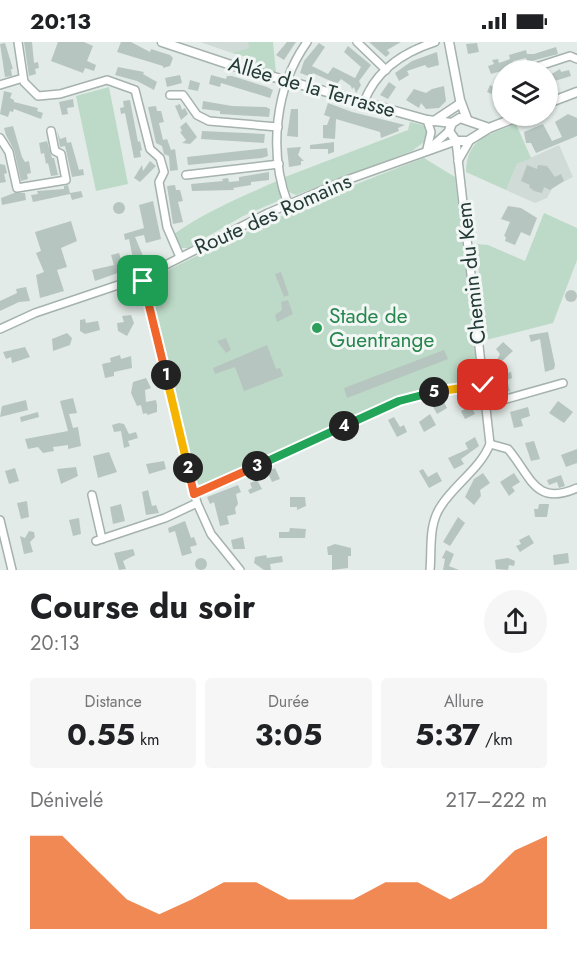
<!DOCTYPE html>
<html lang="fr">
<meta charset="utf-8">
<style>
body{margin:0;font-family:Jost,sans-serif;background:#f6f6f6;color:#202124;height:100vh;display:flex;flex-direction:column;font-size:22px;white-space:nowrap}
*{box-sizing:border-box;margin:0}
p{font-size:20px;color:#757577}
.icon{flex:none;width:33px;height:33px;fill:none;stroke:currentColor;stroke-width:2;stroke-linecap:round;stroke-linejoin:round}
.map{position:relative;height:528px;overflow:hidden}
.sheet{display:flex;flex-direction:column;background:#fff;flex:1}
.sheet>*{flex:none}
.controls{position:absolute;left:492px;top:18px;display:grid;gap:12px}
.controls a{display:grid;place-items:center;width:66px;height:66px;border-radius:50%;background:#fff;box-shadow:0 2px 4px #0004;font-size:30px}
.pin{position:absolute;display:grid;place-items:center;width:51px;height:51px;color:#fff;margin:-26px;border-radius:12px;box-shadow:0 3px 9px #0006}
.km{position:absolute;width:30px;height:30px;margin:-15px;border-radius:50%;background:#222;color:#fff;font-size:16px;line-height:30px;text-align:center}
.round{display:grid;place-items:center;flex:none;width:63px;height:63px;border-radius:32px;background:#f6f6f6}
.headline{display:flex;align-items:center;justify-content:space-between;height:102px;padding:0 30px}
h1{font-size:33px;font-weight:700;line-height:45px}
.figures{display:grid;grid-template-columns:repeat(3,1fr);gap:9px;height:102px;padding:6px 30px}
.figures div{display:grid;align-content:center;border-radius:6px;background:#f6f6f6;text-align:center}
.figures b{font-size:30px;font-weight:700}
.figures small{font-size:16px;font-weight:400}
.figures p{font-size:16px}
.chart{height:168px;padding:12px 30px}
.chart p{display:flex;justify-content:space-between}
.chart svg{width:100%;height:108px;margin-top:6px;fill:#ea580c;opacity:.7}
.status{display:flex;justify-content:space-between;align-items:center;height:42px;padding:0 30px;background:#fff;direction:ltr}
.status svg{height:16px;fill:currentColor}
.map>svg:first-child{display:block}
.built{fill:#d0dad6}
.green{fill:#bcdac7}
.building{fill:#b7c5c0}
.lines{fill:none;stroke-linecap:round;stroke-linejoin:round}
.minor-casing{stroke:#a5b2ae;stroke-width:10}
.tertiary-casing{stroke:#a5b2ae;stroke-width:11}
.minor{stroke:#fff;stroke-width:7}
.tertiary{stroke:#fff;stroke-width:8}
.split-1-casing{stroke:#fff;stroke-width:12}
.split-2-casing{stroke:#fff;stroke-width:12}
.split-3-casing{stroke:#fff;stroke-width:12}
.split-4-casing{stroke:#fff;stroke-width:12}
.split-5-casing{stroke:#fff;stroke-width:12}
.split-6-casing{stroke:#fff;stroke-width:12}
.split-1{stroke:#f0652b;stroke-width:8}
.split-2{stroke:#f5b400;stroke-width:8}
.split-3{stroke:#f0652b;stroke-width:8}
.split-4{stroke:#22a559;stroke-width:8}
.split-5{stroke:#22a559;stroke-width:8}
.split-6{stroke:#f5b400;stroke-width:8}
.leisure-dot{fill:#2e9e5b;stroke:#f2f7f5;stroke-width:2}
.labels{text-anchor:middle;dominant-baseline:central;stroke-width:6;stroke-linejoin:round;paint-order:stroke}
.street-label{font-size:21px;fill:#233a36;stroke:#f2f7f5}
.leisure-label{font-size:21px;fill:#27864d;stroke:#f2f7f5;text-anchor:start}
</style>
<div class="status"><b>20:13</b><svg viewBox="0 0 49 12"><path d="M0 12V9h3v3zM5 12V6h3v6zM10 12V3h3v9zM15 12V0h3v12zM26 1h20v11H26zM47 4h2v5h-2z"/></svg></div>
<div class="map">
<svg width="577" height="528" viewBox="0 0 577 528">
<rect width="100%" height="100%" fill="#e2ebe7"/>
<g class="built">
<polygon points="200,0 248,0 250,6 232,11"/>
<polygon points="559,103 573,135 553,145 547,156 535,161 506,148 517,122"/>
</g>
<g class="green">
<polygon points="248,0 273,0 276,31 253,24 255,17 232,11 249,6"/>
<polygon points="109,45 128,142 96,149 76,54"/>
<polygon points="410,80 423,83 429,88 428,97 412,109 296,153 289,150 285,135 408,88"/>
<path d="M516,82l15,34 -14,6 -11,26 -40,-18c1,-34 22,-37 50,-48z"/>
<path d="M424,116l31,19 23,203 -81,17 -195,90 -7,-6 -44,-191 6,-14c89,-46 173,-83 267,-118z"/>
<path d="M277,139l4,17 -3,3 -35,15 -55,32h-8l-6,-14c33,-23 67,-37 103,-53z"/>
<polygon points="544,171 577,186 577,218 553,281 486,298 476,202 488,203 525,219"/>
</g>
<g class="building">
<polygon points="24,0 32,0 34,21 38,20 39,26 35,27 36,32 29,34"/>
<polygon points="58,0 84,0 93,4 87,19 96,23 94,29 85,26 83,31 51,19"/>
<polygon points="121,0 131,0 150,10 151,7 170,13 173,16 170,24 163,26 163,24 117,10"/>
<polygon points="287,0 296,0 284,18 276,13"/>
<polygon points="369,0 401,0 387,8 390,11 386,15"/>
<polygon points="5,1 13,27 11,27 12,34 5,35 0,2"/>
<polygon points="319,1 325,5 312,24 328,32 333,25 355,36 361,25 344,10 348,4 371,23 359,39 361,43 356,51 354,45 352,47 351,44 341,37 337,42 313,31 311,35 300,31 304,19"/>
<polygon points="477,1 479,10 468,12 466,2"/>
<polygon points="556,5 558,12 528,20 526,16 513,19 515,25 491,32 488,24 494,22 492,18 498,17 499,21 510,17 509,13 526,8 527,12 534,12"/>
<polygon points="437,10 439,23 428,26 425,23 407,29 409,33 399,39 395,31 412,19"/>
<polygon points="118,25 144,30 143,32 157,40 154,48 137,39 115,33"/>
<polygon points="560,27 561,30 569,28 571,34 548,41 548,34"/>
<polygon points="180,33 182,41 167,45 165,36"/>
<polygon points="211,33 226,37 227,34 232,34 267,45 273,48 270,56 221,41 220,45 209,42"/>
<polygon points="190,38 200,41 198,49 188,47"/>
<polygon points="389,40 396,45 388,57 380,53"/>
<polygon points="502,41 502,56 487,50 490,43 500,48"/>
<polygon points="444,44 446,59 439,66 426,67 421,61 419,66 406,58 414,47 426,51 432,47"/>
<polygon points="4,49 12,51 10,56 14,58 14,60 38,66 37,69 43,71 41,77 14,67 13,70 10,69 8,75 0,72"/>
<polygon points="73,57 74,65 67,66 68,72 62,73 59,60"/>
<polygon points="130,58 138,100 140,99 142,108 140,109 141,115 134,116 125,71 121,72 120,66 124,65 123,59"/>
<polygon points="203,59 232,64 266,65 270,67 269,75 220,72 220,69 202,67"/>
<polygon points="328,61 352,70 405,83 398,86 399,89 381,96 380,90 336,77 335,97 323,96 323,83 327,83 330,75 324,73"/>
<polygon points="180,62 182,68 185,66 188,72 181,78 175,64"/>
<polygon points="156,64 157,69 161,69 164,80 159,81 163,98 167,97 171,108 175,107 178,128 170,129 169,114 164,112 162,104 156,101 148,65"/>
<polygon points="291,67 298,67 298,95 287,94"/>
<polygon points="568,72 577,76 577,94 536,111 531,101 526,101 524,90 543,82 552,99 562,95 555,80"/>
<polygon points="186,80 197,95 190,102 182,101 186,98 180,90 182,89 180,85"/>
<polygon points="13,84 22,115 25,120 29,119 31,131 27,132 28,137 21,139 14,108 6,93 4,86"/>
<polygon points="57,89 60,97 66,95 67,101 71,100 79,128 83,127 84,133 72,135 65,104 60,105"/>
<polygon points="202,89 265,92 264,101 201,97"/>
<polygon points="47,99 52,116 54,116 58,133 51,134 48,121 46,122 44,111 41,112 39,101"/>
<polygon points="334,100 334,110 328,112 328,107 310,107 310,103"/>
<polygon points="301,105 298,113 304,119 301,119 301,123 289,125 287,106"/>
<polygon points="267,106 268,114 262,116 188,123 187,115"/>
<polygon points="150,119 156,124 140,140 134,136 142,123 143,129"/>
<polygon points="0,122 5,123 7,131 4,132 6,140 0,141"/>
<polygon points="527,123 537,127 538,123 547,124 555,135 561,132 564,139 550,148 544,145 542,151 534,149 529,145 530,143 521,139"/>
<polygon points="269,130 269,138 251,140 251,143 233,146 234,148 192,149 191,142 223,139 222,137 228,136 229,140 239,139 239,135"/>
<polygon points="68,143 70,151 81,149 83,155 72,158 70,152 33,160 31,153 38,152 37,149 64,147 64,144"/>
<polygon points="175,143 176,148 180,148 183,159 178,160 183,180 173,182 167,144"/>
<polygon points="14,151 25,151 26,158 2,163 1,156"/>
<polygon points="153,159 161,197 146,201 144,193 135,195 146,221 95,239 92,228 114,223 111,213 119,211 122,221 133,217 129,197 125,198 124,192 144,186 139,163"/>
<circle cx="119" cy="166" r="6"/>
<polygon points="508,164 521,166 537,176 530,194 521,190 515,203 505,199 506,195 504,194 510,180 501,177"/>
<polygon points="71,179 77,199 61,206 67,225 57,228 64,249 40,256 36,233 44,230 36,211 41,209 35,190"/>
<polygon points="281,230 289,253 284,255 275,232"/>
<polygon points="26,245 30,259 19,260 0,269 0,259 17,251 16,247"/>
<circle cx="571" cy="254" r="6"/>
<polygon points="288,258 293,272 277,280 275,273 282,268 281,260"/>
<polygon points="131,273 134,281 127,294 118,289 117,281 124,280 122,274"/>
<polygon points="85,277 86,281 98,279 100,288 85,292 80,289 80,278"/>
<polygon points="548,290 555,323 554,327 545,330 540,297 531,300 529,293"/>
<polygon points="67,291 72,296 70,303 53,309 52,297"/>
<polygon points="226,296 231,308 226,311 217,299"/>
<polygon points="503,300 513,309 500,321 497,318 500,312 496,307"/>
<polygon points="267,303 276,327 280,326 283,334 244,349 235,325 215,332 213,326"/>
<polygon points="25,305 30,315 12,321 11,315 6,317 3,310"/>
<polygon points="444,308 448,317 347,356 344,346"/>
<polygon points="120,313 121,317 131,314 132,326 114,330 114,334 105,336 102,322 111,320 110,316"/>
<polygon points="511,330 512,336 507,338 510,349 500,351 494,334"/>
<polygon points="146,336 151,346 145,348 146,360 156,358 157,363 157,370 147,373 147,371 143,372 141,363 137,364 131,351 133,340"/>
<polygon points="73,356 77,371 69,372 73,386 78,385 81,404 68,407 68,403 61,404 53,405 54,409 43,411 38,405 28,407 25,397 68,389 60,359"/>
<polygon points="26,358 28,368 0,375 2,364"/>
<polygon points="443,358 447,366 437,372 432,363"/>
<polygon points="558,359 573,370 564,381 549,371"/>
<polygon points="471,364 475,372 465,377 461,369"/>
<polygon points="528,365 530,374 521,377 523,384 514,386 510,370"/>
<polygon points="38,370 39,375 21,380 20,375"/>
<polygon points="430,372 436,383 424,390 419,380"/>
<polygon points="394,375 400,385 404,383 407,390 397,395 388,378"/>
<polygon points="119,381 124,382 129,392 136,390 138,396 128,399 130,404 124,406 121,389 114,390 112,383"/>
<polygon points="475,395 479,404 461,417 464,422 454,427 448,416 468,407 465,401"/>
<polygon points="534,399 540,417 531,419 525,401"/>
<polygon points="577,407 577,421 566,425 561,413"/>
<polygon points="109,410 117,430 98,436 93,414"/>
<polygon points="164,419 166,427 149,432 146,422"/>
<polygon points="76,425 78,434 61,442 57,427"/>
<polygon points="15,426 19,439 9,442 5,429"/>
<polygon points="275,426 280,437 272,440 267,429"/>
<polygon points="423,427 428,435 437,430 442,439 429,446 419,429"/>
<polygon points="483,431 490,441 480,448 481,454 474,463 465,455 474,437"/>
<polygon points="514,431 520,440 512,445 515,449 509,454 500,440"/>
<polygon points="561,433 565,444 559,446 557,440 549,443 547,438"/>
<polygon points="257,438 262,447 250,452 248,448 252,446 250,441"/>
<polygon points="238,443 241,450 236,452 238,462 235,466 236,472 227,474 229,482 220,484 214,460 210,462 207,455"/>
<polygon points="148,448 152,464 156,463 159,471 146,473 142,450"/>
<polygon points="290,455 305,455 306,464 297,468 297,465 290,465"/>
<polygon points="27,459 29,475 21,477 17,461"/>
<polygon points="121,462 125,479 113,482 110,465"/>
<polygon points="539,462 549,462 547,475 535,475 534,467 538,467"/>
<polygon points="458,475 465,481 450,504 443,500"/>
<polygon points="79,476 81,492 73,494 69,478"/>
<polygon points="185,479 191,496 194,495 197,503 190,505 192,511 182,514 175,489 169,491 168,486"/>
<polygon points="290,486 306,487 305,496 279,496 279,490 289,490"/>
<polygon points="29,489 34,490 35,495 30,500 33,510 24,512 20,494 25,496"/>
<polygon points="529,493 534,501 520,510 516,504 521,502 519,498"/>
<polygon points="243,495 245,507 233,507 231,498"/>
<polygon points="335,502 351,506 351,514 348,514 348,526 332,528 332,513 328,513 327,505"/>
<polygon points="133,507 135,513 123,519 126,527 119,528 114,511"/>
<polygon points="446,508 454,512 449,524 459,528 443,528 445,517 442,516"/>
<polygon points="568,511 569,521 554,523 553,513"/>
<polygon points="266,513 267,516 282,514 283,520 270,522 271,528 264,528 254,521 255,515"/>
<polygon points="508,516 515,519 514,524 509,523 508,528 496,527 495,518"/>
<circle cx="201" cy="522" r="6"/>
</g>
<g class="lines">
<defs>
<g id="minor">
<polyline points="18,0 24,40 38,54 60,52 107,38 135,48 150,107 160,116 164,130 159,140 167,185 180,215"/>
<polyline points="357,0 386,28"/>
<polyline points="527,28 570,14 577,17"/>
<polyline points="0,43 23,36"/>
<polyline points="170,53 183,53 197,73 209,79 278,85"/>
<path d="M364,60c12,-32 40,-50 71,-60"/>
<polyline points="0,96 9,110 17,146 66,138 61,112 55,109 51,89"/>
<polyline points="431,105 449,89"/>
<polyline points="427,107 431,90 427,78"/>
<polyline points="458,119 470,98"/>
<polyline points="186,133 279,122"/>
<path d="M288,162c-20,-52 -13,-117 19,-162"/>
<polyline points="142,235 197,461 211,492 240,528"/>
<path d="M0,287l35,-16 107,-36 126,-64 76,-32 112,-40 34,303c-10,25 -35,40 -49,62 -13,19 -9,43 -11,64"/>
<polyline points="485,363 563,341"/>
<path d="M490,402l18,5c23,27 27,58 69,39"/>
<polyline points="194,452 399,359 429,351 483,343"/>
<polyline points="92,453 102,497"/>
<polyline points="0,478 12,528"/>
<polyline points="96,499 165,476 197,461"/>
</g>
<g id="tertiary">
<polyline points="162,0 231,23 427,78 452,81"/>
<polyline points="449,0 460,58 467,77"/>
<polyline points="548,61 577,50"/>
<polyline points="434,79 458,63"/>
<polyline points="489,86 460,76 452,81 449,89 456,99 468,99 489,86 520,74"/>
</g>
</defs>
<use href="#minor" class="minor-casing"/>
<use href="#tertiary" class="tertiary-casing"/>
<use href="#minor" class="minor"/>
<use href="#tertiary" class="tertiary"/>
</g>
<g class="lines">
<defs>
<polyline id="split-1" points="143,239 166,333"/>
<polyline id="split-2" points="166,333 188,426"/>
<polyline id="split-3" points="188,426 194,452 257,424"/>
<polyline id="split-4" points="257,424 344,384"/>
<polyline id="split-5" points="344,384 399,359 434,350"/>
<polyline id="split-6" points="434,350 483,343"/>
</defs>
<use href="#split-1" class="split-1-casing"/>
<use href="#split-2" class="split-2-casing"/>
<use href="#split-3" class="split-3-casing"/>
<use href="#split-4" class="split-4-casing"/>
<use href="#split-5" class="split-5-casing"/>
<use href="#split-6" class="split-6-casing"/>
<use href="#split-1" class="split-1"/>
<use href="#split-2" class="split-2"/>
<use href="#split-3" class="split-3"/>
<use href="#split-4" class="split-4"/>
<use href="#split-5" class="split-5"/>
<use href="#split-6" class="split-6"/>
</g>
<circle class="leisure-dot" cx="317" cy="286" r="6"/>
<g class="labels">
<g class="street-label">
<text transform="translate(312 45) rotate(16)">Allée de la Terrasse</text>
<text transform="translate(273 172) rotate(-24)">Route des Romains</text>
<text transform="translate(471 231) rotate(-96)">Chemin du Kem</text>
</g>
<g class="leisure-label">
<text x="329" y="274">Stade de<tspan x="329" dy="24">Guentrange</tspan></text>
</g>
</g>
</svg>
<div class="controls">
<a><svg class="icon" aria-label="layers" viewBox="0 0 24 24"><path d="M12 4l9 5-9 5-9-5zM3 14l9 5 9-5"/></svg></a>
</div>
<div class="pin" style="left:143px;top:239px;background:#1e9e55"><svg class="icon" aria-label="arrive" viewBox="0 0 24 24"><path d="M6 21V4h12l-3 4 3 4H6"/></svg></div>
<div class="pin" style="left:483px;top:343px;background:#d93025"><svg class="icon" aria-label="check" viewBox="0 0 24 24"><path d="M5 12l5 5 9-10"/></svg></div>
<b class="km" style="left:166px;top:333px">1</b>
<b class="km" style="left:188px;top:426px">2</b>
<b class="km" style="left:257px;top:424px">3</b>
<b class="km" style="left:344px;top:384px">4</b>
<b class="km" style="left:434px;top:350px">5</b>
</div>
<section class="sheet">
<div class="headline"><div><h1>Course du soir</h1><p>20:13</p></div><a class="round"><svg class="icon" aria-label="share" viewBox="0 0 24 24"><path d="M12 15V3M7 8l5-5 5 5M5 13v7h14v-7"/></svg></a></div>
<div class="figures">
<div><p>Distance</p><b>0.55<small> km</small></b></div>
<div><p>Durée</p><b>3:05</b></div>
<div><p>Allure</p><b>5:37<small> /km</small></b></div>
</div>
<div class="chart"><p><span>Dénivelé</span>217–222 m</p>
<svg viewBox="0 0 160 44" preserveAspectRatio="none"><path d="M0 44V6L10 6L20 19L30 32L40 38L50 32L60 25L70 25L80 32L90 32L100 32L110 25L120 25L130 32L140 25L150 12L160 6V44z"/></svg>
</div>
</section>
